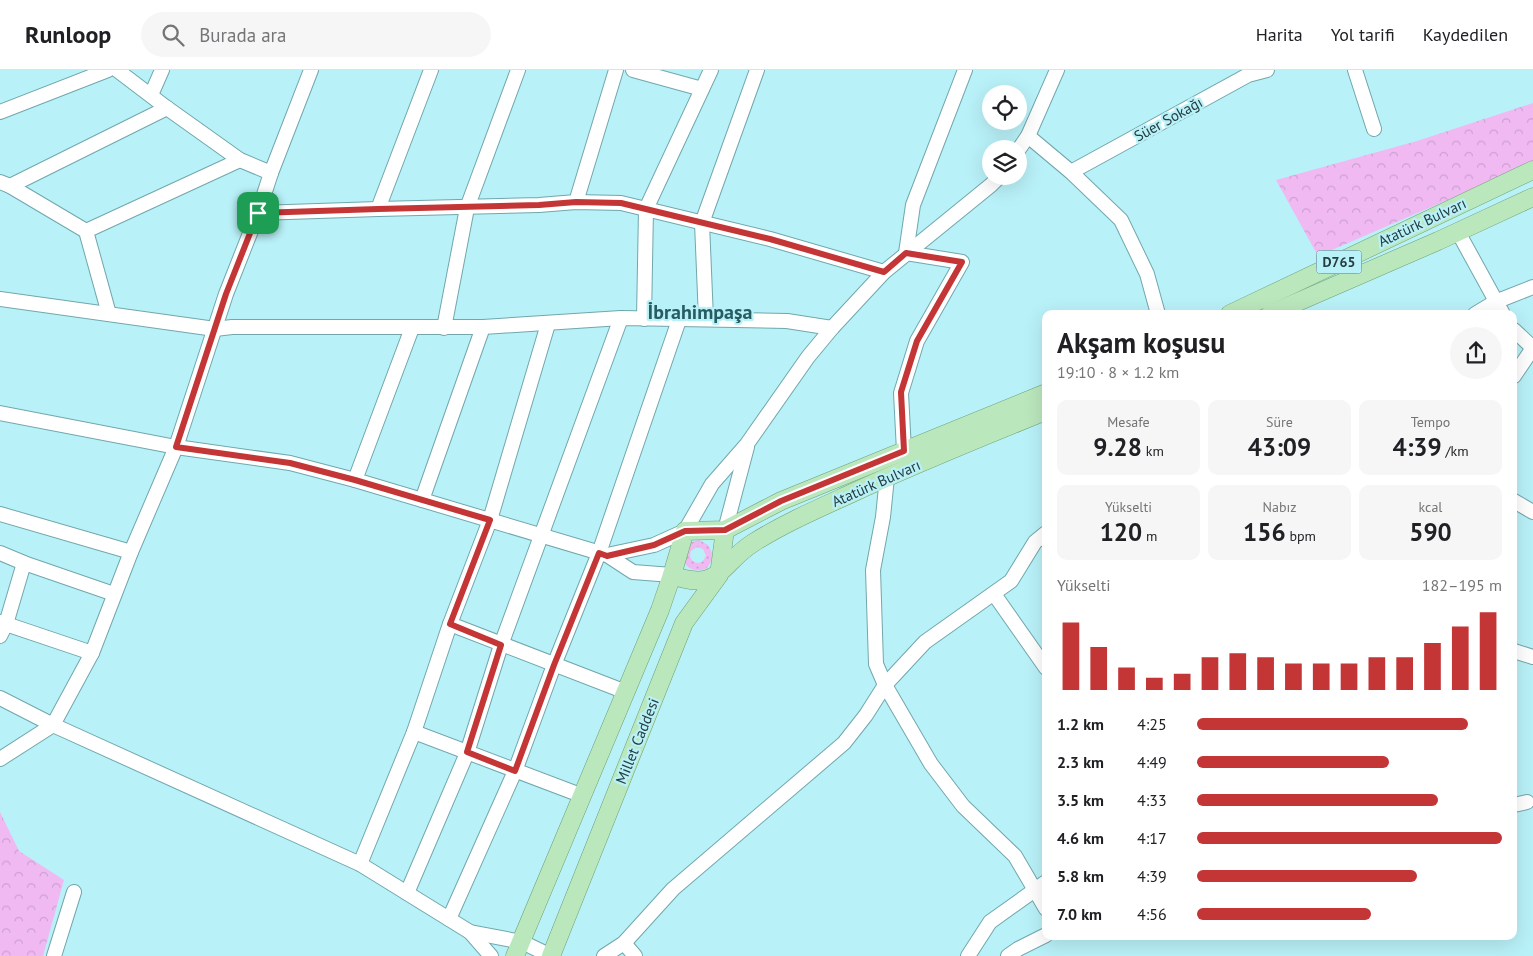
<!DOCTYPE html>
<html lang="tr">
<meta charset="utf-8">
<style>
body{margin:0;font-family:"PT Sans",sans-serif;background:#f6f6f6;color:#202124;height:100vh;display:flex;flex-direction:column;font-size:19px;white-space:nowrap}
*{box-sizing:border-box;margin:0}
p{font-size:16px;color:#757577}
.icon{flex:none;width:28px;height:28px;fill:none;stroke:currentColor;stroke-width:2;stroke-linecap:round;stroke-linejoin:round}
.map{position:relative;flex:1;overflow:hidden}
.drawer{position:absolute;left:1042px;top:240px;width:475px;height:630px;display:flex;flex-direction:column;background:#fff;border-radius:10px;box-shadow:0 5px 20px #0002}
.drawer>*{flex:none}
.controls{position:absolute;left:982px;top:15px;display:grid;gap:10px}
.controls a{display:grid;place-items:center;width:45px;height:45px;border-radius:50%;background:#fff;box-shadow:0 5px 20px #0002;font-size:25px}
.pin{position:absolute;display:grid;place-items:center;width:42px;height:42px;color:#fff;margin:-21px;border-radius:10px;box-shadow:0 2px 8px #0006}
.round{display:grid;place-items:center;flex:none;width:52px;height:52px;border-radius:26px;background:#f6f6f6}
.headline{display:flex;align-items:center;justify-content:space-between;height:85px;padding:0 15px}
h1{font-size:28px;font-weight:700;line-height:38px}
.stats{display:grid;grid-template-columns:repeat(3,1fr);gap:8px;height:85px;padding:5px 15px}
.stats div{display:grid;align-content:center;border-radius:10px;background:#f6f6f6;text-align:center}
.stats b{font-size:25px;font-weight:700}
.stats small{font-size:14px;font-weight:400}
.stats p{font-size:14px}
.chart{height:140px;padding:10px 15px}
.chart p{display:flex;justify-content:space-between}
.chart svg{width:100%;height:90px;margin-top:5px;stroke:#c43536;stroke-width:6}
ul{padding:0 15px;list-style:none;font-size:16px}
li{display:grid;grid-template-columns:80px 60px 1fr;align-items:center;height:38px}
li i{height:12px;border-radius:6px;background:#c43536}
header{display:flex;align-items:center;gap:30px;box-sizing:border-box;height:70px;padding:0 25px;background:#fff;border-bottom:1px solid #e0e0e0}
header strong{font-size:24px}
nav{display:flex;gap:28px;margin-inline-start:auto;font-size:18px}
.search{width:350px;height:45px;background:#f6f6f6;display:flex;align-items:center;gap:12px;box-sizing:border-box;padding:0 18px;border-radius:28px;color:#757577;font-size:19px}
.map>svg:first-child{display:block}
.grass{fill:url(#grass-dots);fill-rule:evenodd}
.forest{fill:url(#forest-crowns)}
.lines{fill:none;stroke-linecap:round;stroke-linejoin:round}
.minor-casing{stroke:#71a7ad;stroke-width:16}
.major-casing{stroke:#6aa175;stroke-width:19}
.minor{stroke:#fff;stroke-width:14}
.major{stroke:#bbe7bd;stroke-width:18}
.route-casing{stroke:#fff;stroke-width:10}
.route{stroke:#c43536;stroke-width:6}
.labels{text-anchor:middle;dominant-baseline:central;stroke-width:4.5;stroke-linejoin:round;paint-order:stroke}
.shield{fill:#b9f1f8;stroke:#527377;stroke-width:1}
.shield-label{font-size:14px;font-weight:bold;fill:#263d40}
.street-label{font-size:15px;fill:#263d40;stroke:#b9f1f8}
.district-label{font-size:20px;font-weight:bold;fill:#265c62;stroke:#b9f1f8}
</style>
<header>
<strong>Runloop</strong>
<div class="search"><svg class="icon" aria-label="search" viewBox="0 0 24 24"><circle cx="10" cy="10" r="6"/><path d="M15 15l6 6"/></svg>Burada ara</div>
<nav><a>Harita</a><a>Yol tarifi</a><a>Kaydedilen</a></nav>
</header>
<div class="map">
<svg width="1533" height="886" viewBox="0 0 1533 886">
<defs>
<pattern id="grass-dots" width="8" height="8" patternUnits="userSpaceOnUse" patternTransform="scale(1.25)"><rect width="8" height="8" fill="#f0b9f2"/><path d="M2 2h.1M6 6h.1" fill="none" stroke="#cea0d1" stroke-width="1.8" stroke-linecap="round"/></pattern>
<pattern id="forest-crowns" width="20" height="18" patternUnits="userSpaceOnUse" patternTransform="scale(1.25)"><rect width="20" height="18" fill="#f0b9f2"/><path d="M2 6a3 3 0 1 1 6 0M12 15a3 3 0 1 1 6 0" fill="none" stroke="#cea0d1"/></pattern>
</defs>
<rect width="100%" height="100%" fill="#b9f1f8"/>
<path class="grass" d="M699,470l9,5c6,9 5,16 -2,24 -10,3 -17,1 -22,-7l5,-19zM697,477l6,2 3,7 -4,6c-8,3 -14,-3 -11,-11z"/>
<g class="forest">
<polygon points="1533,33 1533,93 1318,186 1276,110 1417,71"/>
<polygon points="0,742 19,781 64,810 43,886 0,886"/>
</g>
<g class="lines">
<defs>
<g id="minor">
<polyline points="117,0 167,38 240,90 271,103"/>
<polyline points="633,0 702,19"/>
<polyline points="1355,0 1374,59"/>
<polyline points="151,25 162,0"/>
<polyline points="0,42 108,0"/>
<polyline points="1028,66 1071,102 1121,150 1147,204 1158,244"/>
<polyline points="1019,79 1028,66 1057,0"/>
<polyline points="1071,102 1248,5 1267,0"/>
<polyline points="0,112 10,116 86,161 240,90"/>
<polyline points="10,116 167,38"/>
<polyline points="576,132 616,0"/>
<polyline points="378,139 431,0"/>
<polyline points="258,143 378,139 539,135 576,132 621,133 770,169 884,202"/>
<polyline points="86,161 109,244"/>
<polyline points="1458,162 1503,244"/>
<polyline points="906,183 913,135 965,0"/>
<polyline points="0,229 215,259 232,257 483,257 621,248 787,251 832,258"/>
<polyline points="1475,244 1495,232 1533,217"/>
<polyline points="644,249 646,139 711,0"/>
<polyline points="706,249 702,153 757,0"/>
<polyline points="444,258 467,138 518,0"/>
<polyline points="1514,260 1533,278"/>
<polyline points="1514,306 1533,278"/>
<polyline points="0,343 176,377 290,393 355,410 607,485 633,502 672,505"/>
<polyline points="904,381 901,323 917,271 962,192 906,183"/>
<polyline points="887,407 883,447 873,500 876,594 885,615 931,694 963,736 1015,786 1046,839"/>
<polyline points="355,410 412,258"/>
<polyline points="422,430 483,257"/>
<polyline points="1514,431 1533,442"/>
<polyline points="0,444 131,482"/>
<polyline points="725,460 747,377"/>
<polyline points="0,483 24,493 114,524"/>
<polyline points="607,485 654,475 685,461 712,414 747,374 808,287 832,258 884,202 991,115 1000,106"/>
<polyline points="994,524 1046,598"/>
<polyline points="0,552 92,583"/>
<polyline points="450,554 626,622"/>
<polyline points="0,566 6,554 24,493"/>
<polyline points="1514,581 1533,587"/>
<polyline points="0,628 53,655 360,794 470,862 491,886"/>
<polyline points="414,662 583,726"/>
<polyline points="0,689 53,655 92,583 131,482 176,377 226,224 258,143 271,103 311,0"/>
<polyline points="1514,735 1527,732"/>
<polyline points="360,794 414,662 450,554 490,450 548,254"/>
<polyline points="407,823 467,683 501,575 621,248"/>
<polyline points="449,849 515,701 554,595 599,483 679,250"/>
<polyline points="470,862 522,872 551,886"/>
<polyline points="624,873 635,886"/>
<polyline points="54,886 74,822"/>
<polyline points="604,886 624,873 673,819 844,673 866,645 885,615 925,572 1011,511 1035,472 1046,463"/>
<polyline points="968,886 990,852 1046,812"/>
<polyline points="1008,886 1018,879 1046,865"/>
</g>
<g id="major">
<polyline points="1230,244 1533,100"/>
<polyline points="1270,244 1438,171 1533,127"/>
<path d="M672,505c48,18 49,-12 81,-32 30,-19 62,-33 95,-48 65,-30 131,-57 198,-84"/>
<polyline points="515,886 660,540 672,505 685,461 725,460 781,431 1046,323"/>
<polyline points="551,886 684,553 719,505 725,460"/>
</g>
</defs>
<use href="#minor" class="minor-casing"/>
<use href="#major" class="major-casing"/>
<use href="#minor" class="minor"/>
<use href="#major" class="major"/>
</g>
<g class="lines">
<defs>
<polygon id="route" points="576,132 621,133 770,169 884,202 906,183 962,192 917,271 901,322 904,381 781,431 725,460 685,461 654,475 607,486 599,483 554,595 515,701 467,682 501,575 450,554 490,450 355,410 290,393 176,377 226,224 258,143 378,139 539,135"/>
</defs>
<use href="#route" class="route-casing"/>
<use href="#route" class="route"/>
</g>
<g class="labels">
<rect class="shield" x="1316.5" y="180.5" width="45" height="23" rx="4"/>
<g class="shield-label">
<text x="1339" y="192">D765</text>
</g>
<g class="street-label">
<text transform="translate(1168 49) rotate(-29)">Süer Sokağı</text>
<text transform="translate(1422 152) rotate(-25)">Atatürk Bulvarı</text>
<text transform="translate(876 413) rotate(-24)">Atatürk Bulvarı</text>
<text transform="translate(637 671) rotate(-68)">Millet Caddesi</text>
</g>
<g class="district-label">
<text x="700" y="242">İbrahimpaşa</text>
</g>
</g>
</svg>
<div class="controls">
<a><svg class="icon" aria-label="locate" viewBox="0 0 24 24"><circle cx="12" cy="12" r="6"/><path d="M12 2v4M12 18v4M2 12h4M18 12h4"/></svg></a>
<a><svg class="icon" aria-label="layers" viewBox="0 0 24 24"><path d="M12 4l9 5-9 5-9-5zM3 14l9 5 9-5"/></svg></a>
</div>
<div class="pin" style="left:258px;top:143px;background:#1e9e55"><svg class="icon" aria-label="arrive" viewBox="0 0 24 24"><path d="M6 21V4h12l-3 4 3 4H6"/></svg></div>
<section class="drawer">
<div class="headline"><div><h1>Akşam koşusu</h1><p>19:10 · 8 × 1.2 km</p></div><a class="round"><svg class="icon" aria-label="share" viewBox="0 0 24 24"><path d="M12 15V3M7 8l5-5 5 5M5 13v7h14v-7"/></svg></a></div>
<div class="stats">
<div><p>Mesafe</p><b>9.28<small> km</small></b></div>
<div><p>Süre</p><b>43:09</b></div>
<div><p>Tempo</p><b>4:39<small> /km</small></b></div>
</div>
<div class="stats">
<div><p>Yükselti</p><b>120<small> m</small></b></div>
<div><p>Nabız</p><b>156<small> bpm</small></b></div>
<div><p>kcal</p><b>590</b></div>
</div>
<div class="chart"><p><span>Yükselti</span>182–195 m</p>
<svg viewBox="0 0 160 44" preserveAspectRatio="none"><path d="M5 44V11M15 44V23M25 44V33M35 44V38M45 44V36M55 44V28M65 44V26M75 44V28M85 44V31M95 44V31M105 44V31M115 44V28M125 44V28M135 44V21M145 44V13M155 44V6"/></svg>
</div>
<ul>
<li><b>1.2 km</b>4:25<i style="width:89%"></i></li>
<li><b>2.3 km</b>4:49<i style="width:63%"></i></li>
<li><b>3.5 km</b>4:33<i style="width:79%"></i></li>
<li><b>4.6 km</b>4:17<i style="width:100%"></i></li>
<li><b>5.8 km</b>4:39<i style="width:72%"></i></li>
<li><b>7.0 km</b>4:56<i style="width:57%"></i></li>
</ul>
</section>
</div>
